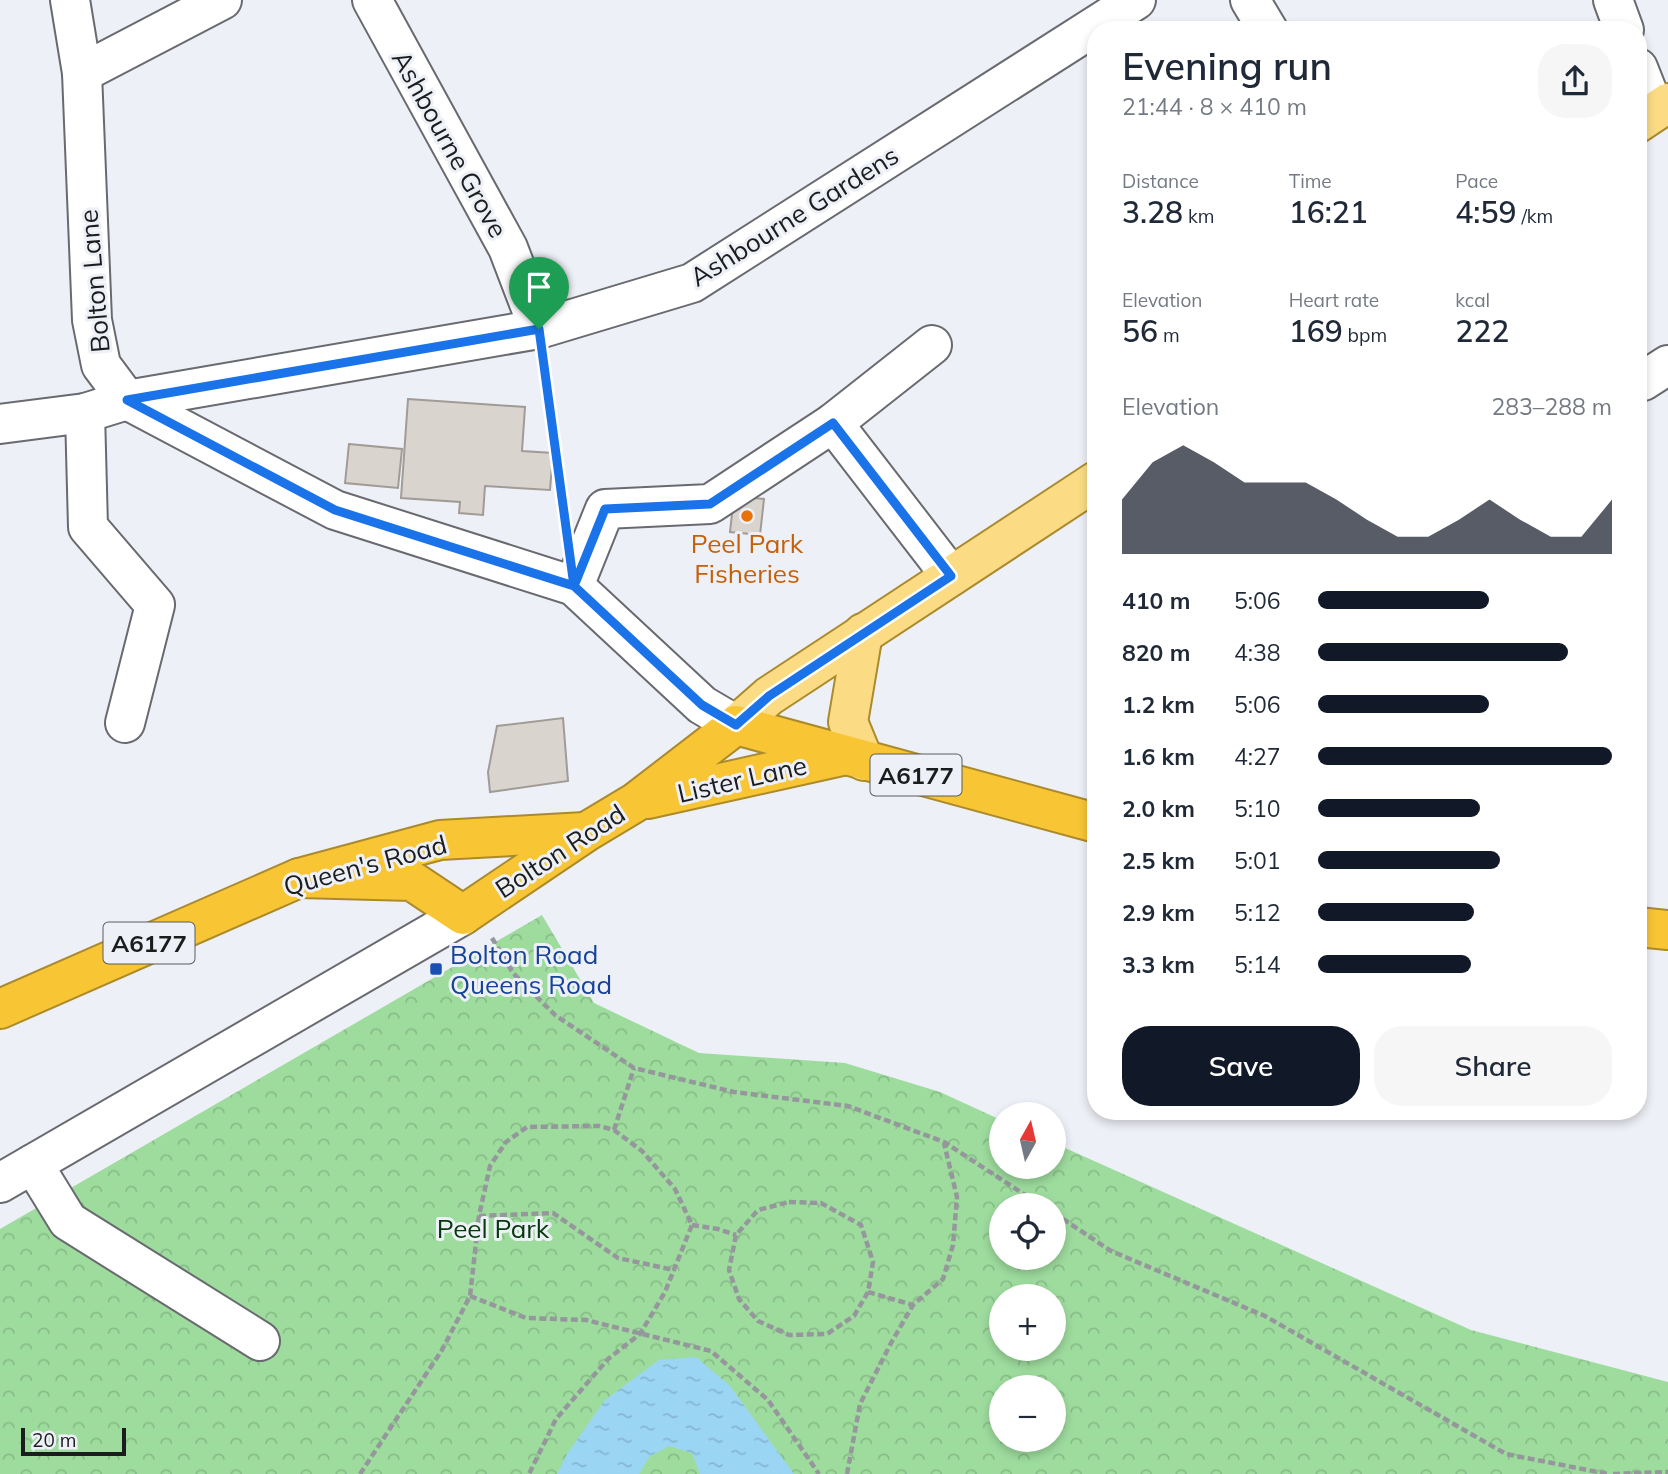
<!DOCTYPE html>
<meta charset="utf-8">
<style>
body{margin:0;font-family:Mulish,sans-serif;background:#f6f6f7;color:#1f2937;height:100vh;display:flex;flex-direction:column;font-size:26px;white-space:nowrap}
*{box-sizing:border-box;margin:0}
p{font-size:23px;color:#747a83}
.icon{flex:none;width:38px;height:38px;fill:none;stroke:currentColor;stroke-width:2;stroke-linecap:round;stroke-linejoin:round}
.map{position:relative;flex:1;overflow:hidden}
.side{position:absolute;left:1087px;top:21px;width:560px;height:1099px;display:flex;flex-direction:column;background:#fff;border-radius:28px;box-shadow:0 4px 10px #0003}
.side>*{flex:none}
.needle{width:46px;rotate:8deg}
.buttons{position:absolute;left:989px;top:1102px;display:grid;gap:14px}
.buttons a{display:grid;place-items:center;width:77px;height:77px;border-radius:50%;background:#fff;box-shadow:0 4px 10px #0003;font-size:35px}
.scale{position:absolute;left:21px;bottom:18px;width:105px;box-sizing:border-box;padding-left:7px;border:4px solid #1b1c1e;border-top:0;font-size:19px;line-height:24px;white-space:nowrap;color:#1b1c1e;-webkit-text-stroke:5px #eef0f7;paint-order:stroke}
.pin{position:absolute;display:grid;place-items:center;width:60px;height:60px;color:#fff;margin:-72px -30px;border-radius:50% 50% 50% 0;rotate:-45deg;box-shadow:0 0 7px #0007}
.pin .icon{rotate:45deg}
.round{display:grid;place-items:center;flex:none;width:74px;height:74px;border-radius:28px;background:#f6f6f7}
.head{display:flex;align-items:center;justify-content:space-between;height:119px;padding:0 35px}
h1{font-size:38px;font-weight:600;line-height:52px}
.figures{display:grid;grid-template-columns:repeat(3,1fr);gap:10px;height:119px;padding:7px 35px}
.figures div{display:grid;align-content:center}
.figures b{font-size:30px;font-weight:600}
.figures small{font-size:19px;font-weight:400}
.figures p{font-size:19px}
.chart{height:196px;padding:14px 35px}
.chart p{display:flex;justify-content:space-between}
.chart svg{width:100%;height:126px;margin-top:7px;fill:#111827;opacity:.7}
.cta{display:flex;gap:14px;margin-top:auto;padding:14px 35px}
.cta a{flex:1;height:80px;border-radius:28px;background:#111827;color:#fff;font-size:28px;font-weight:600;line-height:80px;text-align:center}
.cta a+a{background:#f6f6f7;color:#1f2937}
ul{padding:0 35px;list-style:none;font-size:23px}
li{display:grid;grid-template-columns:112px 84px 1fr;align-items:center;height:52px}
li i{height:18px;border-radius:9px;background:#111827}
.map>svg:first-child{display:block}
.park{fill:url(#park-crowns);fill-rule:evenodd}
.water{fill:url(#water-ripples)}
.building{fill:#dad4cf;stroke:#a19b96;stroke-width:2}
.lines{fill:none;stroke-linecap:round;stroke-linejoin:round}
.minor-casing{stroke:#686a70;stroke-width:42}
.major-casing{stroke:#ab8a2c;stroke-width:42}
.highway-casing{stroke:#ab8a2c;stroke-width:42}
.path{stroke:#95979c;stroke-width:4.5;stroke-dasharray:7 3.5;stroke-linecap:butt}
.minor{stroke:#fff;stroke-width:38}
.major{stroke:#fbdc85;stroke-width:38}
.highway{stroke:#f8c534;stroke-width:38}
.route-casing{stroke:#fff;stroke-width:14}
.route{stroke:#1a73e8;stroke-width:9}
.food-dot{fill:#e8710a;stroke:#eef0f7;stroke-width:2.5}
.transit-dot{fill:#1a4fb4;stroke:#eef0f7;stroke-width:2.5}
.labels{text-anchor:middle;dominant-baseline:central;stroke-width:6;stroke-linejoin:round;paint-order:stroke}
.shield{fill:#eef0f7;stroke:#5a5c5f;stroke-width:2}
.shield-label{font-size:24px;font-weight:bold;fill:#1b1c1e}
.street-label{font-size:26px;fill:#1b1c1e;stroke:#eef0f7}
.food-label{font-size:26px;fill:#c56008;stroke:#eef0f7}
.transit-label{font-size:26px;fill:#164399;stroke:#eef0f7;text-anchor:start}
.park-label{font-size:26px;fill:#04390a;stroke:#eef0f7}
</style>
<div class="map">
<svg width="1668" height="1474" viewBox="0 0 1668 1474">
<defs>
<pattern id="park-crowns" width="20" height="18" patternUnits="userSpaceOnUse" patternTransform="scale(1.75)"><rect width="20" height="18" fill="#9edc9e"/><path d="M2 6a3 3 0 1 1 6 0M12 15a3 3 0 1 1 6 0" fill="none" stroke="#88bc88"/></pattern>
<pattern id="water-ripples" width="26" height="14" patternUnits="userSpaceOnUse" patternTransform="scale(1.75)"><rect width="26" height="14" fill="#9bd5f4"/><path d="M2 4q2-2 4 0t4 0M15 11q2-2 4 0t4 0" fill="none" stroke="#85b6d1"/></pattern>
</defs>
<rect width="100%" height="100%" fill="#eef0f7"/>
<path class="park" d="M542,915l52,88 105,50 146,10 95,29 61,28v47h53v-24l417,187 197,52v92h-1668v-245zM1001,1206h53v52h-53zM1001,1297h53v52h-53zM1001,1388h53v52h-53z"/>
<polygon class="water" points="696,1357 730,1386 794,1474 700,1474 692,1453 669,1446 649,1457 639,1474 557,1474 567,1454 605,1400 659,1360"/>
<g class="building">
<polygon points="408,399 525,407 522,451 553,453 550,490 485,486 483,515 459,513 460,502 401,498"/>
<polygon points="349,444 402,449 398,488 345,483"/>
<polygon points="734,496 764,499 760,535 730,532"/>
<polygon points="563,718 568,781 490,792 488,772 497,726"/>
</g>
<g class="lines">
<defs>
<g id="minor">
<polyline points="70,0 82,73 92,320 101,365 127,400 335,510 574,586 702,705 736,725"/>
<polyline points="372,0 508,248 539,329"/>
<polyline points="1250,0 1268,30"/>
<polyline points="1613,0 1624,30"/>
<polyline points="1638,68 1655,111"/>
<polyline points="82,73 222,0"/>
<polyline points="1643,381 1668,365"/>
<polyline points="85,413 88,527 155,605 125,723"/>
<polyline points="833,423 951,576"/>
<polyline points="0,424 85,413 127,400 539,329 692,283 1136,0"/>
<polyline points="574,586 605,509 710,504 833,423 932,345"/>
<polyline points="33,1164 68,1221 260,1341"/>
<polyline points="0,1183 463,915"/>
</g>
<g id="major">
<polyline points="1638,123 1668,103"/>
<polyline points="863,633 848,722 864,761"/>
<polyline points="736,725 769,696 1096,481"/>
</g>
<g id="highway">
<polyline points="648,799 842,756"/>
<polyline points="299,878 412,881 463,915 586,832 636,802 736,725 1096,823"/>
<polyline points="1638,927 1668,930"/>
<polyline points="0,1009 299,878 440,840 585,832"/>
</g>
</defs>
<use href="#minor" class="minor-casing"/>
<use href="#major" class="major-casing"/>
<use href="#highway" class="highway-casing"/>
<g class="path">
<polyline points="544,364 564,512"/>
<polyline points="492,938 513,973 555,1015 634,1068 734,1092 848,1106 944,1142 1042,1206"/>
<polyline points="614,1130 634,1068"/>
<polygon points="789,1202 821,1203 861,1225 873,1262 868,1292 854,1316 827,1334 789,1335 758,1321 739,1299 729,1270 736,1235 758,1210"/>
<polyline points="1054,1213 1111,1251 1265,1316 1506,1454 1608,1474"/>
<polyline points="479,1216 553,1213 618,1258 674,1270"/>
<polyline points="692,1225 718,1229 736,1235"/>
<polyline points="868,1292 913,1305"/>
<polyline points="470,1296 526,1318 586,1320 711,1351 768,1400 819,1474"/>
<polyline points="360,1474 442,1350 470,1296 479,1216 490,1166 506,1142 527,1127 599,1126 614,1130 642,1151 675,1189 692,1225 665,1292 640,1334 608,1359 556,1419 529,1474"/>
<polyline points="847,1474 860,1404 891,1343 913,1305 943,1279 953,1245 957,1197 944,1143"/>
<polyline points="1613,1474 1668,1472"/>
</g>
<use href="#minor" class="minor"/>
<use href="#major" class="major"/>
<use href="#highway" class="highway"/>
</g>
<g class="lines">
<defs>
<polyline id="route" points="539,329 127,400 335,510 574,586 702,705 736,725 769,696 951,576 833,423 710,504 605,509 574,586 539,329"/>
</defs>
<use href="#route" class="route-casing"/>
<use href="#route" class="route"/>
</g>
<circle class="food-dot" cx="747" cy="516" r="7"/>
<rect class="transit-dot" x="429" y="962" width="14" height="14" rx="3.5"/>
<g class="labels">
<g class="shield">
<rect x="870.5" y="754.5" width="91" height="41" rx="5"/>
<rect x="103.5" y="922.5" width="91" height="41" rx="5"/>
</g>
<g class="shield-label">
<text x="916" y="775">A6177</text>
<text x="149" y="943">A6177</text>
</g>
<g class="street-label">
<text transform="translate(450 144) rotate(61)">Ashbourne Grove</text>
<text transform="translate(794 216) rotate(-32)">Ashbourne Gardens</text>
<text transform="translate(94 281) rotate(-95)">Bolton Lane</text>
<text transform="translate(742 779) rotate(-13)">Lister Lane</text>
<text transform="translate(560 851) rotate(-33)">Bolton Road</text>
<text transform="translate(365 865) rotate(-15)">Queen's Road</text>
</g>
<g class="food-label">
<text x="747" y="543">Peel Park<tspan x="747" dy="30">Fisheries</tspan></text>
</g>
<g class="transit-label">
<text x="450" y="954">Bolton Road<tspan x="450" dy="30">Queens Road</tspan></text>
</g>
<g class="park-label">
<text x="493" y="1228">Peel Park</text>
</g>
</g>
</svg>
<div class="buttons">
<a><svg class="needle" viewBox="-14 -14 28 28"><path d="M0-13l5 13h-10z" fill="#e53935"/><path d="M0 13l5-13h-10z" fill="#747a83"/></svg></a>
<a><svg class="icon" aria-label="locate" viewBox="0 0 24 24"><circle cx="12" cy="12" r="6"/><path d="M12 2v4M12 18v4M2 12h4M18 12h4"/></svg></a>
<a>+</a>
<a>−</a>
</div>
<div class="scale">20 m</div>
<div class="pin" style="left:539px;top:329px;background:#1e9e55"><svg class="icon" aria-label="arrive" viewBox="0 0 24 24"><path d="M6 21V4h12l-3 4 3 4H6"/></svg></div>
<section class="side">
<div class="head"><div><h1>Evening run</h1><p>21:44 · 8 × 410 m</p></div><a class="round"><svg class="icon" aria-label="share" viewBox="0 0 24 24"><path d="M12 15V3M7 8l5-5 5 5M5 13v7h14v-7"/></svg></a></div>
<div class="figures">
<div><p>Distance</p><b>3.28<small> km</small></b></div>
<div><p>Time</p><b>16:21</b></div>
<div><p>Pace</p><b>4:59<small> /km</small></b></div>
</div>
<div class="figures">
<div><p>Elevation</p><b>56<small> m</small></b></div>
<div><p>Heart rate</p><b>169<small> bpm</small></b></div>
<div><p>kcal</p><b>222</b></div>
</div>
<div class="chart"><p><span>Elevation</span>283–288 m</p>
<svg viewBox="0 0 160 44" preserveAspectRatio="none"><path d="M0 44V25L10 12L20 6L30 12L40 19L50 19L60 19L70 25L80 32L90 38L100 38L110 32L120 25L130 32L140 38L150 38L160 25V44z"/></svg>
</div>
<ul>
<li><b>410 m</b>5:06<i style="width:58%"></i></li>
<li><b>820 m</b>4:38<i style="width:85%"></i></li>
<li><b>1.2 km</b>5:06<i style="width:58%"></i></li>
<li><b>1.6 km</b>4:27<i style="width:100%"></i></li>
<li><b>2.0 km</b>5:10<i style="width:55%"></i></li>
<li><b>2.5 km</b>5:01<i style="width:62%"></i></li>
<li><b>2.9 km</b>5:12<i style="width:53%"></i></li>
<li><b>3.3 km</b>5:14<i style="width:52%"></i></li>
</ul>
<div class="cta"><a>Save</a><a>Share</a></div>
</section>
</div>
